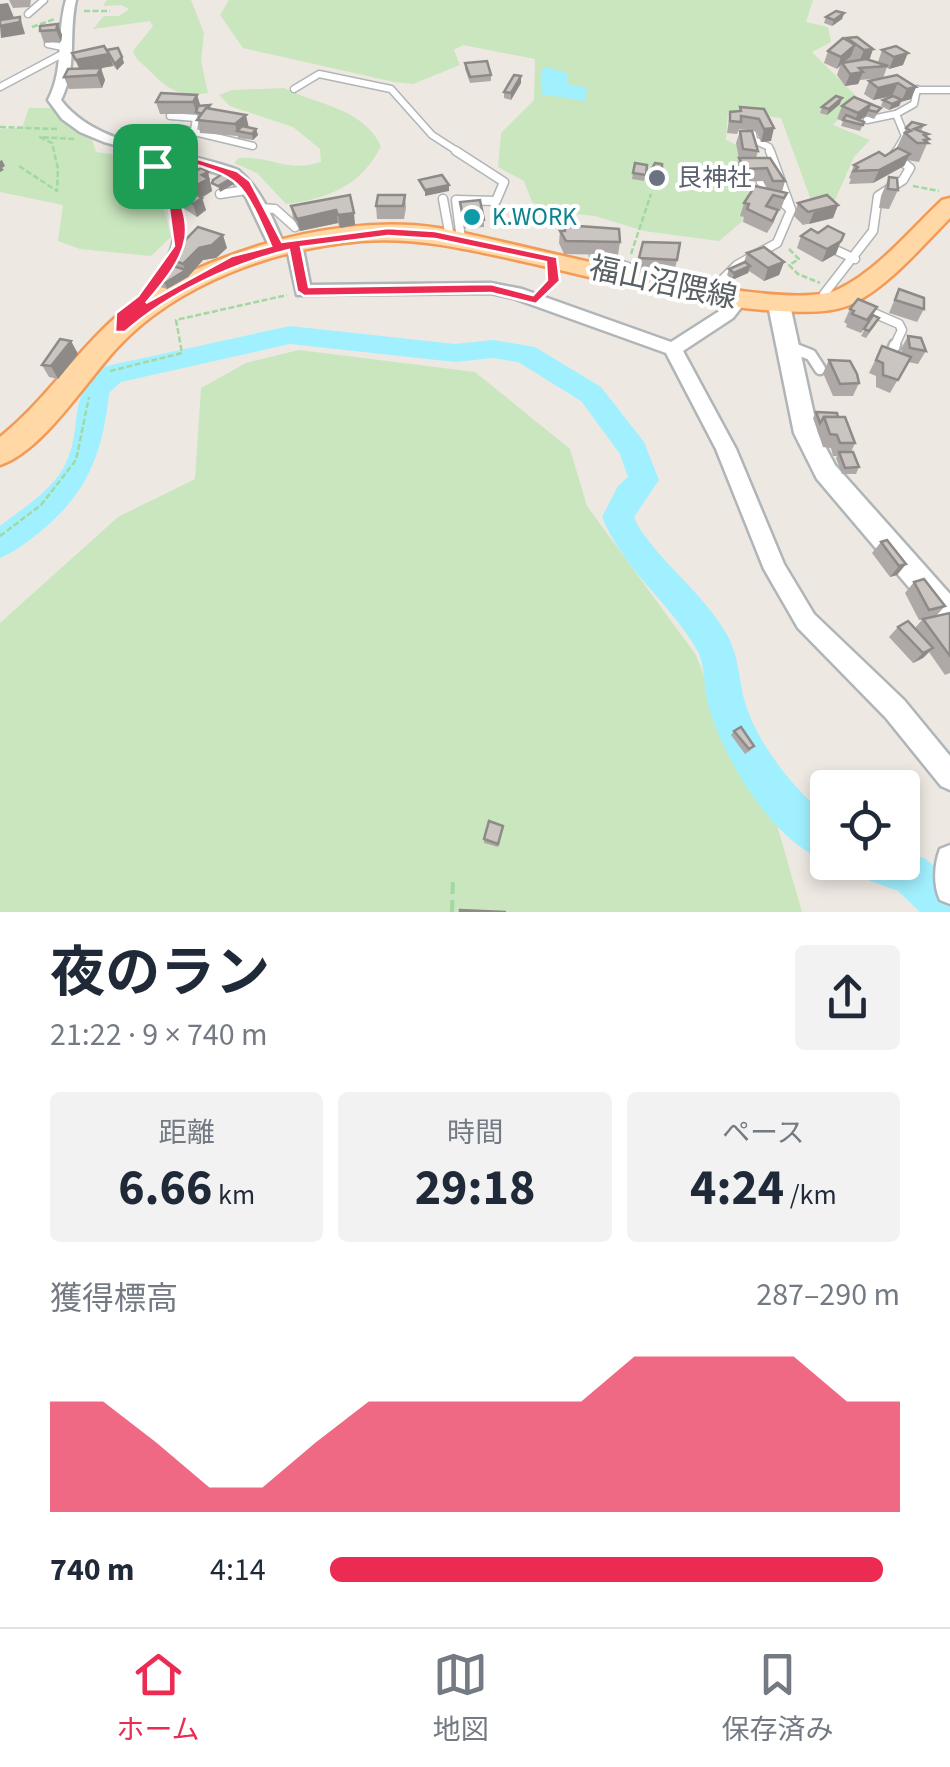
<!DOCTYPE html>
<html lang="ja">
<meta charset="utf-8">
<style>
body{margin:0;font-family:"Source Sans 3","Noto Sans JP",sans-serif;background:#f2f2f3;color:#1f2937;height:100vh;display:flex;flex-direction:column;font-size:38px;white-space:nowrap}
*{box-sizing:border-box;margin:0}
p{font-size:32px;color:#747a83}
.icon{flex:none;width:55px;height:55px;fill:none;stroke:currentColor;stroke-width:2;stroke-linecap:round;stroke-linejoin:round}
.map{position:relative;height:912px;overflow:hidden}
.sheet{display:flex;flex-direction:column;background:#fff;flex:1}
.sheet>*{flex:none}
.buttons{position:absolute;left:810px;top:770px;display:grid;gap:20px}
.buttons a{display:grid;place-items:center;width:110px;height:110px;border-radius:10px;background:#fff;box-shadow:0 5px 15px #0003;font-size:50px}
.pin{position:absolute;display:grid;place-items:center;width:85px;height:85px;color:#fff;margin:-42px;border-radius:20px;box-shadow:0 5px 15px #0006}
.round{display:grid;place-items:center;flex:none;width:105px;height:105px;border-radius:10px;background:#f2f2f3}
.overview{display:flex;align-items:center;justify-content:space-between;height:170px;padding:0 50px}
h1{font-size:55px;font-weight:700;line-height:75px}
.figures{display:grid;grid-template-columns:repeat(3,1fr);gap:15px;height:170px;padding:10px 50px}
.figures div{display:grid;align-content:center;border-radius:10px;background:#f2f2f3;text-align:center}
.figures b{font-size:50px;font-weight:700}
.figures small{font-size:28px;font-weight:400}
.figures p{font-size:28px}
.chart{height:280px;padding:20px 50px}
.chart p{display:flex;justify-content:space-between}
.chart svg{width:100%;height:180px;margin-top:10px;fill:#eb2b51;opacity:.7}
ul{padding:0 50px;list-style:none;font-size:32px}
li{display:grid;grid-template-columns:160px 120px 1fr;align-items:center;height:75px}
li i{height:25px;border-radius:12px;background:#eb2b51}
.menu{display:flex;justify-content:space-around;align-items:center;height:140px;border-top:2px solid #e0e1e3;background:#fff;font-size:28px;color:#747a83}
.menu a{display:grid;justify-items:center;gap:5px}
.menu .selected{color:#eb2b51}
.map>svg:first-child{display:block}
.green{fill:#c9e6be}
.water{fill:#a1f0ff}
.lines{fill:none;stroke-linecap:round;stroke-linejoin:round}
.river{fill:#a1f0ff;fill-rule:evenodd}
.service-far2-casing{stroke:#b0b5b8;stroke-width:9}
.service-far1-casing{stroke:#b0b5b8;stroke-width:11}
.service-casing{stroke:#b0b5b8;stroke-width:15}
.minor-casing{stroke:#b0b5b8;stroke-width:5}
.tertiary-casing{stroke:#b0b5b8;stroke-width:5}
.primary-casing{stroke:#f39b56;stroke-width:5}
.path-far1{stroke:#a2d8a1;stroke-width:2.5;stroke-dasharray:6 2.5;stroke-linecap:butt}
.path{stroke:#a2d8a1;stroke-width:4;stroke-dasharray:12 6;stroke-linecap:butt}
.service-far2{stroke:#fff;stroke-width:6}
.service-far1{stroke:#fff;stroke-width:8}
.service{stroke:#fff;stroke-width:10}
.minor{fill:#fff;fill-rule:evenodd}
.tertiary{fill:#fff;fill-rule:evenodd}
.primary{fill:#ffd8a6;fill-rule:evenodd}
.wall{fill:#aea9a6}
.shaded-wall{fill:#8d8a87}
.building{fill:#cac5c1;stroke:#8d8a87;stroke-width:2.5}
.route{fill:#eb2b51;stroke:#fff;stroke-width:2.5;fill-rule:evenodd}
.worship-dot{fill:#6b7280;stroke:#fff;stroke-width:4}
.culture-dot{fill:#0f9aa8;stroke:#fff;stroke-width:4}
.labels{text-anchor:middle;dominant-baseline:central;stroke-width:8;stroke-linejoin:round;paint-order:stroke}
.far-worship-label{font-size:25px;fill:#5b616d;stroke:#fff;text-anchor:start}
.far-culture-label{font-size:25px;fill:#0d838f;stroke:#fff;text-anchor:start}
.street-label{font-size:30px;fill:#5a6163;stroke:#fff}
</style>
<div class="map">
<svg width="950" height="912" viewBox="0 0 950 912">
<rect width="100%" height="100%" fill="#eee8e2"/>
<g class="green">
<path d="M107,0h84l13,33 -3,28 7,32c-28,5 -41,-4 -59,-23 -8,-8 -12,-8 -16,-19l20,-25 -3,-5 -57,8 11,-13h15l10,-7 -8,-4 -18,1z"/>
<polygon points="229,0 813,0 806,22 828,27 831,42 812,52 857,97 833,125 870,140 854,157 835,200 811,200 781,118 728,111 726,140 741,147 750,181 745,219 719,241 644,231 595,216 556,212 532,202 524,181 498,167 501,133 534,100 535,59 463,45 454,50 460,65 413,84 394,82 243,48 220,15"/>
<path d="M284,88c34,17 79,20 97,58 -19,39 -53,53 -95,58l-29,-31 -23,-10 5,-5c35,-2 45,15 82,4l-1,-13 -27,-22 -63,-21 -11,-11 13,-5z"/>
<path d="M29,108h24l29,27 9,2 5,15 36,5c23,21 33,50 39,80l-20,19 -71,-7 -22,-8 5,-36 -63,-13v-63l22,-1z"/>
<polygon points="299,350 475,372 570,449 587,506 696,655 736,760 773,811 802,912 0,912 0,623 118,517 195,479 201,388 246,363"/>
</g>
<polygon class="water" points="547,67 568,74 568,84 587,88 585,101 541,94 541,70"/>
<g class="lines">
<g class="river">
<path d="M290,326l165,18 38,-4 42,7 66,40 43,55 15,38 -25,37 4,9c25,39 64,66 88,107 13,22 12,42 18,66 12,44 50,90 84,119l1,44c-56,-18 -108,-106 -122,-162 -4,-18 -1,-35 -11,-52 -28,-47 -73,-79 -94,-131l16,-31 10,-9 -8,-23 -39,-53 -63,-39 -25,-4 -38,4 -165,-18 -169,38 -12,11c-6,59 -21,100 -69,139 -13,10 -25,20 -40,26v-32c22,-17 50,-34 64,-59 21,-40 1,-68 38,-100z"/>
<polygon points="902,850 926,859 950,881 950,912 920,912 898,891 860,877 854,862 902,862"/>
</g>
<defs>
<g id="service-far2">
<polyline points="28,14 44,0"/>
<polyline points="48,44 67,48"/>
<polyline points="0,87 66,52"/>
<polyline points="294,89 319,74 391,89 432,135 460,153"/>
<polyline points="911,90 950,90"/>
<polyline points="170,116 196,118 194,130"/>
<polyline points="867,120 896,114"/>
<polyline points="753,134 754,140 769,147 771,153"/>
<polyline points="160,153 166,135 186,130 253,146"/>
<polyline points="895,153 905,136 896,114 914,104 917,89"/>
</g>
<g id="service-far1">
<polyline points="456,151 504,182 496,201 456,200 461,239"/>
<polyline points="770,151 791,209"/>
<polyline points="220,194 246,190"/>
<polyline points="443,199 450,237"/>
<polyline points="260,208 275,209 295,227"/>
<polyline points="838,251 855,259"/>
<polyline points="594,256 628,267 626,275"/>
<polyline points="708,294 737,265 777,243 791,210 761,182"/>
<polyline points="828,301 824,294 873,231 878,196 903,180 910,168 894,155 897,151"/>
<path d="M136,304c48,-45 55,-83 19,-138l5,-15"/>
<polyline points="862,308 899,324 902,330 894,347"/>
<polyline points="788,346 792,347"/>
</g>
<g id="service">
<polyline points="788,346 811,355 820,369"/>
<polyline points="890,357 895,345"/>
</g>
<g id="minor">
<path d="M66,0h10c-8,34 2,67 -15,100 39,51 121,48 177,70 24,20 35,49 47,77l-2,3h-12l-25,-53 -18,-21 -124,-34 -24,-10 -18,-13 -14,-19c17,-32 8,-66 18,-100z"/>
<polygon points="294,239 302,244 310,285 491,283 522,289 671,342 721,310 733,296 745,296 747,300 733,318 683,351 736,449 784,564 814,614 904,700 950,756 950,790 941,786 886,718 798,628 764,569 716,449 666,353 513,298 491,293 297,295 286,244"/>
<path d="M950,845v59l-10,-4c-7,-15 -6,-35 0,-51z"/>
</g>
<polygon id="tertiary" points="779,298 790,305 818,433 835,465 950,594 950,628 940,624 817,479 794,433 768,305"/>
<path id="primary" d="M950,198v20c-29,29 -59,66 -96,85 -22,11 -51,9 -75,8 -89,-5 -179,-33 -267,-52 -50,-11 -98,-22 -150,-18 -86,7 -185,42 -245,107 -31,33 -74,103 -117,117v-28c44,-35 74,-83 116,-120 38,-32 95,-56 142,-71 56,-17 121,-27 180,-18 76,13 345,90 401,61 40,-20 71,-59 103,-89z"/>
</defs>
<use href="#service-far2" class="service-far2-casing"/>
<use href="#service-far1" class="service-far1-casing"/>
<use href="#service" class="service-casing"/>
<use href="#minor" class="minor-casing"/>
<use href="#tertiary" class="tertiary-casing"/>
<use href="#primary" class="primary-casing"/>
<g class="path-far1">
<polyline points="84,11 110,11"/>
<polyline points="32,27 55,19"/>
<polyline points="0,127 58,129"/>
<polyline points="19,166 57,191 58,169 52,143 40,137 74,139"/>
<polyline points="913,186 939,191"/>
<polyline points="789,249 799,259 789,265 798,274 820,283"/>
<polyline points="631,254 651,194"/>
<polyline points="547,290 555,276"/>
<polyline points="110,371 182,353 176,320 287,295"/>
<polyline points="0,536 41,505 76,460 89,397"/>
</g>
<polyline class="path" points="452,912 453,877"/>
<use href="#service-far2" class="service-far2"/>
<use href="#service-far1" class="service-far1"/>
<use href="#service" class="service"/>
<use href="#minor" class="minor"/>
<use href="#tertiary" class="tertiary"/>
<use href="#primary" class="primary"/>
</g>
<g class="wall">
<polygon points="9,0 31,0 30,7 13,8"/>
<polygon points="844,13 842,19 832,26 824,23 826,17"/>
<polygon points="58,24 62,35 61,42 44,43 40,31"/>
<polygon points="847,38 873,49 869,60 878,62 882,50 896,46 903,65 889,69 887,67 883,78 860,80 858,84 845,86 837,75 840,66 837,69 824,63 828,51"/>
<polygon points="107,50 122,57 124,63 117,70 112,64 113,66 99,68 105,80 102,88 69,89 64,77 79,69 72,53"/>
<polygon points="465,63 491,75 491,81 470,83 465,69"/>
<polygon points="897,75 916,87 911,99 901,101 899,106 889,110 881,106 883,100 892,96 873,100 864,94 869,81"/>
<polygon points="521,76 521,83 511,100 504,98 504,92"/>
<polygon points="197,95 200,106 210,105 211,109 249,128 256,129 258,135 253,140 238,138 238,136 200,133 197,114 160,114 156,102"/>
<polygon points="840,104 827,115 820,113 822,107"/>
<polygon points="842,106 881,108 874,119 866,116 860,120 864,122 860,131 841,126 843,121 837,119"/>
<polygon points="740,107 764,109 771,141 761,142 756,131 739,129 737,134 727,133 730,112 739,111"/>
<polygon points="924,125 921,131 929,139 919,162 907,160 904,166 873,183 849,184 851,179 849,178 854,165 885,156 899,149 897,147 906,128"/>
<polygon points="740,131 758,151 756,158 785,181 782,192 787,193 782,206 780,211 778,210 774,222 767,233 743,222 744,217 740,216 744,203 767,189 763,181 741,182 736,170 739,159 736,143"/>
<polygon points="635,163 647,165 644,181 632,179"/>
<polygon points="208,172 212,191 202,198 206,210 197,217 180,206 176,193 183,190 180,180"/>
<polygon points="649,174 662,176 661,182 648,181"/>
<polygon points="889,177 898,190 889,209 879,208 881,196"/>
<polygon points="350,195 355,225 340,228 338,223 300,231 293,218 291,206"/>
<polygon points="405,195 406,208 404,219 377,219 376,206"/>
<polygon points="460,202 484,220 484,227 464,228"/>
<polygon points="798,203 838,205 833,218 803,225 794,216"/>
<polygon points="560,231 620,242 618,255 564,254 559,243"/>
<polygon points="818,233 836,254 822,262 797,248 801,236"/>
<polygon points="643,242 677,260 674,273 637,271"/>
<polygon points="227,248 216,258 203,260 188,277 167,289 157,286 154,280 170,265 168,258"/>
<polygon points="747,253 784,262 779,275 764,281 749,271 748,273 732,280 727,275 729,269 744,262"/>
<polygon points="899,289 924,309 917,322 889,313"/>
<polygon points="877,307 873,315 876,324 866,338 861,336 866,327 861,333 846,327 847,324 844,322 850,309"/>
<polygon points="908,336 926,351 918,364 908,362 890,393 876,387 876,376 869,373 882,346 902,354 901,349"/>
<polygon points="71,341 78,354 58,379 49,377 42,365"/>
<polygon points="829,360 859,383 853,396 833,396 823,373"/>
<polygon points="816,412 855,443 851,452 859,467 856,474 842,474 836,458 837,456 833,456 831,448 823,447 813,418"/>
<polygon points="881,542 906,564 897,575 890,577 872,553"/>
<polygon points="914,582 945,606 936,616 950,613 950,673 945,675 929,652 923,658 913,663 889,637 898,627 915,628 922,620 919,620 905,593"/>
<polygon points="734,731 751,750 745,754 731,735"/>
<polygon points="503,826 498,847 484,843 484,839"/>
</g>
<g class="shaded-wall">
<polygon points="8,3 15,20 0,24 0,4"/>
<polygon points="844,13 842,19 832,26 834,20"/>
<polygon points="20,17 25,34 1,38 0,26"/>
<polygon points="58,24 62,35 61,42 56,30"/>
<polygon points="855,45 851,56 842,64 842,63 837,69 841,57"/>
<polygon points="873,49 869,61 859,62 864,50"/>
<polygon points="908,53 903,65 889,69 894,57"/>
<polygon points="109,54 113,66 81,72 76,60"/>
<polygon points="122,57 124,63 117,70 115,64"/>
<polygon points="101,68 105,80 102,88 97,75"/>
<polygon points="863,72 858,84 845,86 850,74"/>
<polygon points="521,76 521,83 511,100 511,93"/>
<polygon points="898,83 892,96 873,100 878,88"/>
<polygon points="916,87 911,99 901,102 907,89"/>
<polygon points="197,95 201,107 196,112 197,115 193,102"/>
<polygon points="842,98 840,104 827,115 829,109"/>
<polygon points="902,100 899,106 889,110 892,104"/>
<polygon points="871,104 866,116 853,125 858,113"/>
<polygon points="246,115 249,128 237,132 235,124"/>
<polygon points="774,128 771,141 761,142 764,129"/>
<polygon points="256,129 258,135 253,140 252,134"/>
<polygon points="910,154 904,166 873,183 879,170"/>
<polygon points="2,160 5,166 2,168 4,170 0,172 0,161"/>
<polygon points="208,172 212,191 197,200 193,187 202,175"/>
<polygon points="232,178 234,184 220,192 218,186"/>
<polygon points="449,185 449,191 425,196 425,190"/>
<polygon points="202,198 206,210 197,217 193,204"/>
<polygon points="838,205 833,218 809,224 814,212"/>
<polygon points="336,210 338,223 300,231 297,219"/>
<polygon points="354,213 355,225 340,228 338,215"/>
<polygon points="223,235 227,248 216,258 203,260 188,277 183,264 199,248"/>
<polygon points="841,241 836,254 822,262 827,249"/>
<polygon points="784,262 779,275 764,281 768,268"/>
<polygon points="750,266 748,273 732,280 734,273"/>
<polygon points="186,270 188,277 167,289 165,283"/>
<polygon points="71,341 78,354 58,379 51,366"/>
<polygon points="906,564 897,575 890,577 899,566"/>
<polygon points="933,648 923,658 913,663 923,653"/>
</g>
<g class="building">
<polygon points="836,11 844,13 834,20 826,17"/>
<polygon points="20,17 20,22 0,26 0,20"/>
<polygon points="58,24 56,30 40,31 40,26"/>
<polygon points="857,37 873,49 864,50 847,38"/>
<polygon points="843,38 855,45 841,57 828,51"/>
<polygon points="104,46 109,54 76,60 72,53"/>
<polygon points="896,46 908,53 894,57 882,50"/>
<polygon points="118,48 122,57 115,64 107,50"/>
<polygon points="866,59 888,66 859,68 863,72 850,74 842,63"/>
<polygon points="487,61 491,75 470,77 465,63"/>
<polygon points="101,68 97,75 64,77 68,69"/>
<polygon points="514,75 521,76 511,93 504,92"/>
<polygon points="897,75 916,87 907,89 898,83 878,88 869,81"/>
<polygon points="161,93 197,95 193,102 156,102"/>
<polygon points="836,96 842,98 829,109 822,107"/>
<polygon points="893,96 902,100 892,104 883,100"/>
<polygon points="854,97 871,104 858,113 842,106"/>
<polygon points="870,104 881,108 877,112 868,110"/>
<polygon points="210,105 202,114 196,112 198,106"/>
<polygon points="740,107 764,109 774,128 764,129 759,119 741,116 741,122 730,121 730,112 741,111"/>
<polygon points="206,108 246,115 235,124 197,120"/>
<polygon points="846,115 864,122 863,125 843,120"/>
<polygon points="912,122 924,125 914,129 928,134 924,135 929,139 924,140 928,143 917,143 905,133 911,131 906,128"/>
<polygon points="242,126 256,129 252,134 237,131"/>
<polygon points="740,131 752,131 758,151 743,149"/>
<polygon points="898,148 910,154 879,170 854,171 858,167 854,165 879,152 885,156"/>
<polygon points="739,158 770,158 785,181 773,181 767,168 745,169"/>
<polygon points="635,163 647,165 646,175 633,173"/>
<polygon points="655,163 662,164 662,176 649,174"/>
<polygon points="201,168 208,172 202,175 208,179 193,187 180,180"/>
<polygon points="224,173 232,178 218,186 212,183 213,180"/>
<polygon points="442,175 449,185 425,190 419,180"/>
<polygon points="889,177 897,178 898,190 888,189"/>
<polygon points="755,186 787,193 784,198 773,195 766,206 778,210 772,221 747,209 749,204 744,203"/>
<polygon points="186,188 202,198 193,204 176,193"/>
<polygon points="350,195 354,213 338,215 336,210 297,219 291,206"/>
<polygon points="378,195 405,195 403,206 376,206"/>
<polygon points="827,195 838,205 808,212 798,203"/>
<polygon points="480,200 484,220 464,222 460,202"/>
<polygon points="565,225 619,229 620,242 566,241 560,231 565,231"/>
<polygon points="828,226 844,234 841,241 827,249 801,236 811,229 818,233"/>
<polygon points="198,227 223,235 212,245 199,248 183,264 168,258"/>
<polygon points="643,242 680,243 677,260 639,258"/>
<polygon points="764,247 784,262 768,268 747,253"/>
<polygon points="745,262 750,266 734,273 729,269"/>
<polygon points="170,265 186,270 165,283 154,280"/>
<polygon points="899,289 924,298 924,309 895,300"/>
<polygon points="858,299 877,307 867,320 852,314 854,311 850,309"/>
<polygon points="873,315 879,318 869,331 864,329"/>
<polygon points="908,336 921,338 926,351 910,348"/>
<polygon points="60,339 71,341 51,366 42,365"/>
<polygon points="882,346 911,357 898,380 883,375 883,363 876,360"/>
<polygon points="829,360 850,361 857,374 859,383 840,384"/>
<polygon points="816,412 837,413 838,417 824,417 820,423"/>
<polygon points="824,417 845,417 855,443 840,443 837,435 830,434"/>
<polygon points="839,452 853,452 859,467 845,468"/>
<polygon points="887,540 906,564 899,566 881,542"/>
<polygon points="924,579 945,606 929,610 914,582"/>
<polygon points="950,613 950,656 923,619"/>
<polygon points="908,621 933,648 923,653 898,627"/>
<polygon points="741,727 754,746 749,749 734,731"/>
<polygon points="489,821 503,826 498,844 484,839"/>
<polygon points="460,910 506,912 460,912"/>
</g>
<path class="route" d="M159,147l78,24 13,10 32,61 106,-14 47,3 122,26 3,24 -24,23 -45,-11 -187,3 -7,-5 -8,-41c-57,14 -119,42 -164,82h-10l1,-19 22,-17 36,-50 -7,-52 -18,-28 4,-16zM163,155c76,23 76,17 108,91l-39,10 -86,47c45,-52 55,-75 15,-137zM388,236l47,3 111,23 1,18 -14,15 -42,-11 -182,3 -8,-40z"/>
<circle class="worship-dot" cx="657" cy="178" r="10"/>
<circle class="culture-dot" cx="472" cy="217" r="10"/>
<g class="labels">
<g class="far-worship-label">
<text x="677" y="178">艮神社</text>
</g>
<g class="far-culture-label">
<text x="492" y="217">K.WORK</text>
</g>
<g class="street-label">
<text transform="translate(663 283) rotate(12)">福山沼隈線</text>
</g>
</g>
</svg>
<div class="buttons">
<a><svg class="icon" aria-label="locate" viewBox="0 0 24 24"><circle cx="12" cy="12" r="6"/><path d="M12 2v4M12 18v4M2 12h4M18 12h4"/></svg></a>
</div>
<div class="pin" style="left:155px;top:166px;background:#1e9e55"><svg class="icon" aria-label="arrive" viewBox="0 0 24 24"><path d="M6 21V4h12l-3 4 3 4H6"/></svg></div>
</div>
<section class="sheet">
<div class="overview"><div><h1>夜のラン</h1><p>21:22 · 9 × 740 m</p></div><a class="round"><svg class="icon" aria-label="share" viewBox="0 0 24 24"><path d="M12 15V3M7 8l5-5 5 5M5 13v7h14v-7"/></svg></a></div>
<div class="figures">
<div><p>距離</p><b>6.66<small> km</small></b></div>
<div><p>時間</p><b>29:18</b></div>
<div><p>ペース</p><b>4:24<small> /km</small></b></div>
</div>
<div class="chart"><p><span>獲得標高</span>287–290 m</p>
<svg viewBox="0 0 160 44" preserveAspectRatio="none"><path d="M0 44V17L10 17L20 27L30 38L40 38L50 27L60 17L70 17L80 17L90 17L100 17L110 6L120 6L130 6L140 6L150 17L160 17V44z"/></svg>
</div>
<ul>
<li><b>740 m</b>4:14<i style="width:97%"></i></li>
</ul>
</section>
<nav class="menu">
<a class="selected"><svg class="icon" aria-label="home" viewBox="0 0 24 24"><path d="M3 11l9-7 9 7M6 9v11h12V9"/></svg>ホーム</a>
<a><svg class="icon" aria-label="map" viewBox="0 0 24 24"><path d="M3 6l6-2 6 2 6-2v14l-6 2-6-2-6 2zM9 4v14M15 6v14"/></svg>地図</a>
<a><svg class="icon" aria-label="saved" viewBox="0 0 24 24"><path d="M7 4h10v16l-5-4-5 4z"/></svg>保存済み</a>
</nav>
